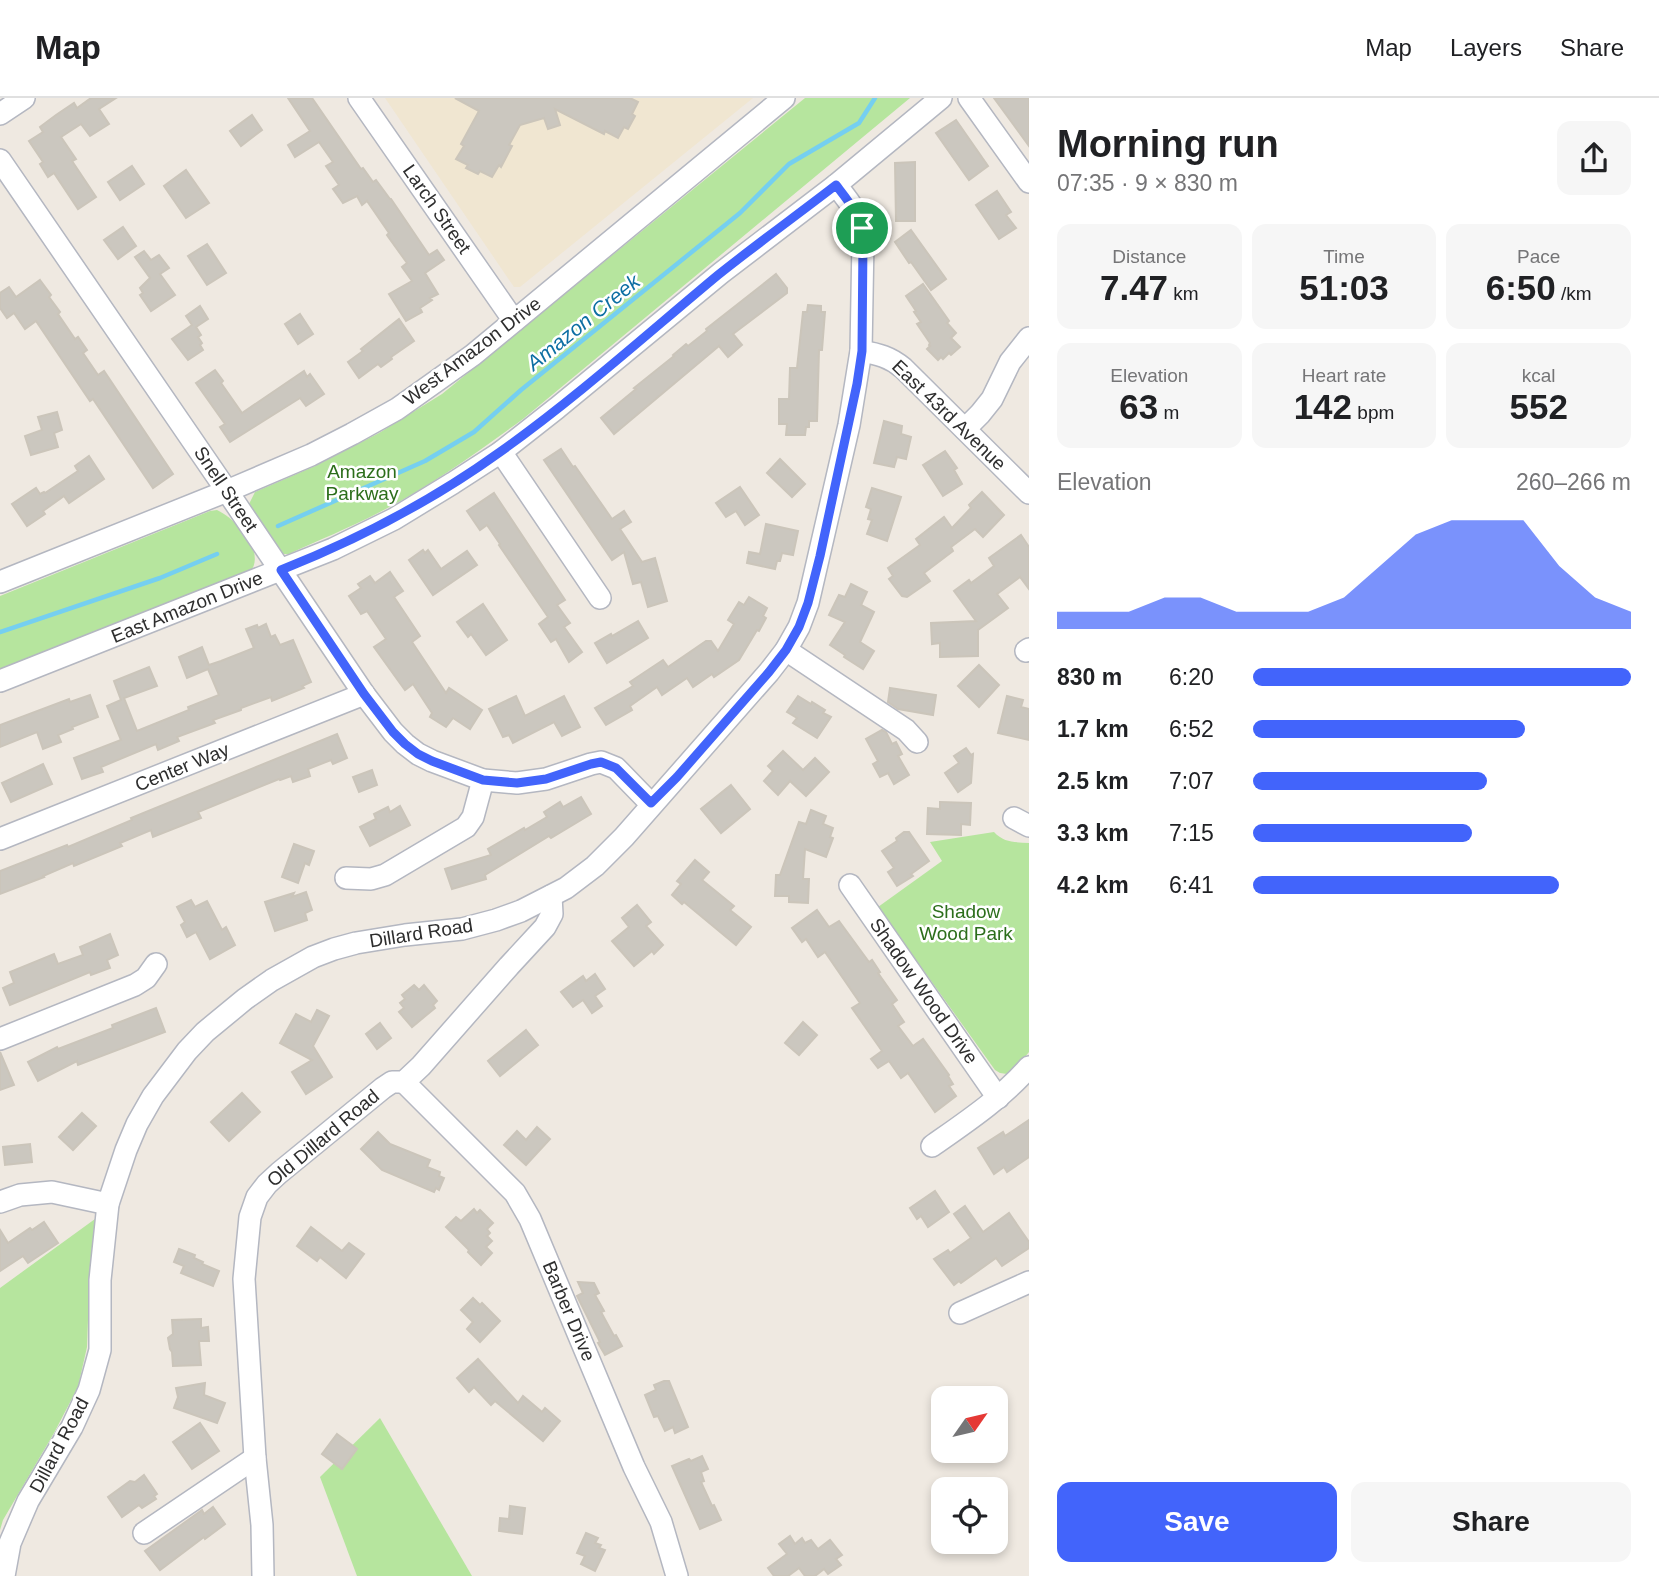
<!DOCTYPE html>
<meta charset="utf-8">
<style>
body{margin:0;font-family:Helvetica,sans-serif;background:#f6f6f6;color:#202124;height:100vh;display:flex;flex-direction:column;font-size:26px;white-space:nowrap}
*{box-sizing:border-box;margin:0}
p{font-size:23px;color:#757577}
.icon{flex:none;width:38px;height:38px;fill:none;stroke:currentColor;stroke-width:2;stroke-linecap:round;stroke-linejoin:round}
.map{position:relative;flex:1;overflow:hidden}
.sheet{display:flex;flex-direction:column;background:#fff;width:630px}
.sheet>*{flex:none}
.needle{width:46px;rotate:56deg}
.tools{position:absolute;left:931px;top:1288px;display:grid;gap:14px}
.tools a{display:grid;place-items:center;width:77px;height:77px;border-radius:14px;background:#fff;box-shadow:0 4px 10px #0003;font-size:35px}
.pin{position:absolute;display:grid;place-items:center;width:60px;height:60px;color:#fff;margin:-30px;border:4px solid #fff;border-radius:50%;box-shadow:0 2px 7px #0007}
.round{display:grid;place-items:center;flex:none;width:74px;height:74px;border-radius:14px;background:#f6f6f6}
.overview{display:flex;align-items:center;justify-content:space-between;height:119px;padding:0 28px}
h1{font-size:38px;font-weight:700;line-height:52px}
.metrics{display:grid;grid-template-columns:repeat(3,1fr);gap:10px;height:119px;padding:7px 28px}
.metrics div{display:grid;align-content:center;border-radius:14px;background:#f6f6f6;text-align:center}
.metrics b{font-size:35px;font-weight:700}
.metrics small{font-size:19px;font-weight:400}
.metrics p{font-size:19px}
.chart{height:196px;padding:14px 28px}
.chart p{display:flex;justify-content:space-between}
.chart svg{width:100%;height:126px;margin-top:7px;fill:#4264fb;opacity:.7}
.cta{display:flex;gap:14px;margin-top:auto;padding:14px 28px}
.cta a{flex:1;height:80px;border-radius:14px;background:#4264fb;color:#fff;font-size:28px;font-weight:700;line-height:80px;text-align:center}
.cta a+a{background:#f6f6f6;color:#202124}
ul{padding:0 28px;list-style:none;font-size:23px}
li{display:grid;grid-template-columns:112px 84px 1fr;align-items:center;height:52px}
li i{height:18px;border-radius:9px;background:#4264fb}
header{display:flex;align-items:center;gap:42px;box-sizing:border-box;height:98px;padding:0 35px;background:#fff;border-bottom:2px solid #e0e0e0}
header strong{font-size:33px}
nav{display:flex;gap:38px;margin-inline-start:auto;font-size:24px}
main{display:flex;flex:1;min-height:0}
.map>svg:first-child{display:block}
.education{fill:#f0e6d1}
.green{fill:#b6e59e}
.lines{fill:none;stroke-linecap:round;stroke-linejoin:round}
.stream{stroke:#75cff0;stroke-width:4.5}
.building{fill:#cbc7bf;stroke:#cbc5ba;stroke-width:2}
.minor-casing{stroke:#b4b7c1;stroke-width:24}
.minor{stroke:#fff;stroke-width:21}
.route-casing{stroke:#fff;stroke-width:14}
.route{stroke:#4264fb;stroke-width:9}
.labels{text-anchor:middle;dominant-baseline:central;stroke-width:5;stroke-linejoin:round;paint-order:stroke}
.street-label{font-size:19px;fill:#2e2e2e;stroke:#fff}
.park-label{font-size:19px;fill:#2c6e1b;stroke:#fff}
.water-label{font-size:21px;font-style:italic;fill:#0d6fa3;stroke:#fff}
</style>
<header>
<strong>Map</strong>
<nav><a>Map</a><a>Layers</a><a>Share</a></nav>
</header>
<main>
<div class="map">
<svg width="1029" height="1478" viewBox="0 0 1029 1478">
<rect width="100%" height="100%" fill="#efe9e1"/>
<polygon class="education" points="385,0 753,0 520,189 514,189"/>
<g class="green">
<path d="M805,0h105l-387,321c-47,34 -94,68 -145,94 -29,15 -59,27 -89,41h-5l-5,-3 -25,-35 -5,-12 6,-12 60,-26 64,-33 63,-39z"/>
<path d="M217,412c18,8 50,42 33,62l-250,99v-75l210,-85z"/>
<path d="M994,734c10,11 21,10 35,11v209l-9,11 -13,11 -7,-1 -5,-3 -117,-163 64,-46 -12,-19z"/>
<polygon points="95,1121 90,1168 87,1249 78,1289 54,1335 3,1422 0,1432 0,1190"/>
<polygon points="380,1320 472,1478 357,1478 320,1379"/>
</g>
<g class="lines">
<g class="stream">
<polyline points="278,428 425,363 474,334 521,292 740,115 789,66 859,25 875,0"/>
<polyline points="0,534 160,480 217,456"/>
</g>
</g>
<g class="building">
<polygon points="91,0 116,0 99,11 109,26 90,38 81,26 61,39 76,61 72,63 96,99 78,111 54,75 48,79 40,66 43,64 29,43 43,34 40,29 56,17 74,5 77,10"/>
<polygon points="288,0 312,0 361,71 363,70 373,84 376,82 390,101 391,101 429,157 437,152 444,162 425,175 438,196 430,200 432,202 420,210 422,214 406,223 389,196 412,183 402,169 407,165 387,137 389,135 367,103 362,107 357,98 343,105 333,91 339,87 326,68 333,64 319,44 295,59 288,47 310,33"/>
<polygon points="455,0 630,0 638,4 632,16 635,18 628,31 624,29 618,40 605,33 604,36 555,11 560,27 548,31 544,20 520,27 509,47 512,48 501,69 499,67 492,79 480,73 478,76 466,70 468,67 456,61 464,48 461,46 479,13"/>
<polygon points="994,0 1029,0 1029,48"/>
<polygon points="252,17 262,32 241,48 230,33"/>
<polygon points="956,22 988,68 969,82 936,35"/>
<polygon points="915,64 915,123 896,123 895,65"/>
<polygon points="132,68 144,86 120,102 108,84"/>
<polygon points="186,72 209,105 186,120 164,88"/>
<polygon points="997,93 1011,114 1006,117 1016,130 999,141 976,107"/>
<polygon points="123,129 136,148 118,161 104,142"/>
<polygon points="911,132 946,181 931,192 911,164 909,165 895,144"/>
<polygon points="207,146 226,175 207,187 188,158"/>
<polygon points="144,153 151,162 159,157 169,170 160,176 175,197 151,213 140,197 143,195 140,190 150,180 135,159"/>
<polygon points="776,176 787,190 787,195 733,236 742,247 728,259 719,248 614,336 601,320 636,291 634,290 674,258 673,257 686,246 688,248 707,233 706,231"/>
<polygon points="40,182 51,197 49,199 60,214 58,216 75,241 78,239 87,252 83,255 98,277 104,273 173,376 153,390 93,301 90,303 36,223 25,231 14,215 7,220 0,210 0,195 9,189 16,199"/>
<polygon points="923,186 949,223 947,225 956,235 951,240 960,249 951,257 949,255 943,261 941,259 938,262 927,251 930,248 929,247 930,245 917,226 921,224 914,214 916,213 906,198"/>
<polygon points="808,207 821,208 821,214 825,214 822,252 819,252 817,323 809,323 809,329 806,329 805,337 786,337 787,326 779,326 779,301 789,301 790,270 797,270 803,214 807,214"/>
<polygon points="200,208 208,221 196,229 201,237 198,239 202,245 200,247 203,252 188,262 172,241 192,227 186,218"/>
<polygon points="300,216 313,236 298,246 285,226"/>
<polygon points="399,221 414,243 391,259 392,261 381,269 378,266 359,280 348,264 363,253 361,251"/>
<polygon points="215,272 223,283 221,285 242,315 304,273 307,279 310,276 324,296 306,308 300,300 230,344 220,329 225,326 196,285"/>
<polygon points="57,314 62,332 54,335 58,349 31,357 25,338 42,332 38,319"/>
<polygon points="884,323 902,328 901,336 911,339 906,361 897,359 894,369 874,365"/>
<polygon points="561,351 573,369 575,368 612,421 624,413 631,424 620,431 642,464 655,460 667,503 648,509 641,484 633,486 624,454 612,462 544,362"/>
<polygon points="945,353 957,370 954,372 962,386 943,398 923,367"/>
<polygon points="89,358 104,381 69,405 64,398 43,413 45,416 27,428 12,406 36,390 40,396 44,394 45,395 78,373 75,368"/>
<polygon points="780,361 805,386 792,399 767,375"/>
<polygon points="740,389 759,417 745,427 736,413 726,419 716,405"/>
<polygon points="872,390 901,399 887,443 867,436 872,422 868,421 871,411 866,409"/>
<polygon points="982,394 1004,417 983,439 975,431 951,449 953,453 924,475 930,483 907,499 902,498 889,481 893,478 888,470 920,447 916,441 944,419 952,430 971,410 969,407"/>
<polygon points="494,395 565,502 557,507 570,525 564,529 582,554 569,564 556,541 551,544 539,526 548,519 499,447 500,446 487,427 480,432 467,413"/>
<polygon points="766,426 798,433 793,457 782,455 780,463 777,463 775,471 747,465 749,454 760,456"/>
<polygon points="1021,437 1029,449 1029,491 1020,479 997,496 1008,510 978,532 978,558 940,559 940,545 932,546 931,525 976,523 954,493 969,482 971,485 994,468 989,460"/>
<polygon points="423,452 425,455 428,452 441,471 467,453 477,467 433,497 409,462"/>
<polygon points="390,474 403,493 394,499 420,538 412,544 446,595 449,590 482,612 470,631 453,620 446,629 430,619 432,615 413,586 405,592 374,549 386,541 367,513 361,516 349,498 361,490 358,486 370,478 375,485"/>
<polygon points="851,486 867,494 861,507 874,514 860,544 874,553 863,571 844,559 845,557 830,547 845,524 829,517 839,497 845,499"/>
<polygon points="749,499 767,510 763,518 766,520 759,533 757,532 739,562 714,579 712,576 693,589 687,580 662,597 657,589 630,608 632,612 606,627 595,610 633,588 630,584 663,562 668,569 706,543 711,543 718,553 734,526 728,522 739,504 744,507"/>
<polygon points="483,506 507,542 486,557 471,536 468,539 457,524"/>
<polygon points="638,523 648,540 607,565 595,545 611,536 612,538"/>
<polygon points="266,526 271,539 275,537 280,547 293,542 311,584 302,588 304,590 272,603 271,599 241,610 241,612 213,622 215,625 177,639 179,643 158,652 156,646 101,669 103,674 82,681 74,660 121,642 107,608 121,602 114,583 149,569 157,588 124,600 137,633 189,612 188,609 219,597 208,571 187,580 179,559 202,549 209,567 221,563 254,550 246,531 257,527 258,530"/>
<polygon points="979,567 999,587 979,609 958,588"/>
<polygon points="890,590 936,597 933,617 898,611 888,604"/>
<polygon points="90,597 98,619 72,629 73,631 58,637 61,644 43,651 37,634 0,649 0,627 69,601 70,604"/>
<polygon points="516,598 525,618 564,598 580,629 562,638 554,624 513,645 509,637 503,639 489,611"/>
<polygon points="798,598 811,606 812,604 825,612 823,615 831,619 817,640 793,625 797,620 787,614"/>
<polygon points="1007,598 1023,602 1021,609 1029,611 1029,642 998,635"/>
<polygon points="882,632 886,634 892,646 896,644 902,656 898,658 909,677 894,686 888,675 880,679 873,666 878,663 866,641"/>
<polygon points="337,636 347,660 333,666 331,662 308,671 310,678 293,684 291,678 280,682 279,681 198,714 201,720 153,739 151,732 120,745 122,748 74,768 73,765 43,778 44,779 0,796 0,773 67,747 68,749 132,722 131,720"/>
<polygon points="966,650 971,657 973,656 971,685 958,694 945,675 959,665 954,658"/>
<polygon points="783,653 803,672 815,660 829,674 806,698 790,683 778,697 764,683 773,673 768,668"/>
<polygon points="43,666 52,686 11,704 2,685"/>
<polygon points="372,672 377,687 359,694 353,679"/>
<polygon points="731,687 750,711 721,735 701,711"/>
<polygon points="581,699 591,716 551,740 549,738 485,777 486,781 452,791 445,771 491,757 488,751 524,730 525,732 547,719 544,714 560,704 563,709"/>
<polygon points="940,704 971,705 970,727 961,726 961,737 927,736 928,710 940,711"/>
<polygon points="400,708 410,727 370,748 360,729 376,721 374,716 388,709 390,714"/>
<polygon points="811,712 826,718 823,726 833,730 830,739 833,740 826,759 805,751 803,781 809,781 808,805 789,804 789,798 775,798 776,777 780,777 799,724 806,726"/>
<polygon points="904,734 909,734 929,763 911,776 913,778 897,788 888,774 894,770 882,753 897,743 896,740"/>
<polygon points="294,746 314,753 309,767 305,765 298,785 282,779"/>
<polygon points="695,762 709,774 702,782 734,808 730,812 751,829 736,847 684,804 682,806 672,797 681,786 677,783"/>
<polygon points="306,794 312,812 305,815 307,822 275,833 265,804 294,795 292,799"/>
<polygon points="191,802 195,809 207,803 222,832 226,829 235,847 210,861 196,834 187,839 181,827 185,824 177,809"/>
<polygon points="637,807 651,824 646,828 663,847 654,856 652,853 634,868 612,843 629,829 622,820"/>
<polygon points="817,812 829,829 839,823 869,864 872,862 880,874 878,875 897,902 892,906 904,924 898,928 913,948 923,941 949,977 948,978 953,986 949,988 956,998 935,1014 908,975 901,980 889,963 878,970 871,961 882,953 852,910 860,905 825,854 818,859 806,841 802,844 792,830"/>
<polygon points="110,836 118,857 107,862 110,870 91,877 90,874 10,907 3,890 14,885 10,874 54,856 58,866 83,857 80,849"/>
<polygon points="595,876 605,891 595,898 602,908 592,915 583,902 573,909 561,894 583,878 586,883"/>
<polygon points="414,887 419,892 424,887 437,903 433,907 435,910 412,929 399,914 404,910 400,905 405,901 402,897"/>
<polygon points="156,910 165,934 78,967 77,963 38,983 28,964 57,949 58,951 113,930 112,927"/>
<polygon points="317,912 329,918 313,948 332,979 306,996 292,974 312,962 280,945 296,916 311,924"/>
<polygon points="803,924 817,937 799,957 785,945"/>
<polygon points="380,925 391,940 377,951 366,936"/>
<polygon points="526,932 538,947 500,978 488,963"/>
<polygon points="0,954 14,987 0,992"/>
<polygon points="242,995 260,1014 229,1043 211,1024"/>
<polygon points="82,1015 96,1028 73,1052 59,1039"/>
<polygon points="1029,1022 1029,1059 1007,1074 1004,1069 994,1076 978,1050 1003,1034 1005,1038"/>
<polygon points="537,1029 550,1041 526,1067 504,1047 517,1033 526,1042"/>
<polygon points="378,1034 390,1046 430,1062 427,1069 440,1074 439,1078 444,1080 439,1092 436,1090 434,1094 382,1072 361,1051"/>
<polygon points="30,1046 32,1064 5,1067 3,1049"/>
<polygon points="935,1093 949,1114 928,1129 921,1118 917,1121 910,1110"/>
<polygon points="965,1108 983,1134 1009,1115 1029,1144 1029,1150 1002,1168 996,1160 961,1185 959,1183 954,1187 934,1161 948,1152 950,1155 971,1140 954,1116"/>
<polygon points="474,1111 477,1115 480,1112 493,1125 487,1131 490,1135 487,1138 492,1143 486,1149 492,1155 481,1167 468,1154 469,1152 446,1129 456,1119 461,1123"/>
<polygon points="44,1124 58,1145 28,1165 23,1158 0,1173 0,1132 8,1145 30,1130 32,1132"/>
<polygon points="311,1129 342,1153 349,1145 364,1156 346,1180 320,1159 317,1163 297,1148"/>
<polygon points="179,1151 195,1157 194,1160 203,1164 202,1166 219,1173 213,1188 181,1175 184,1168 174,1164"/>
<polygon points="578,1184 594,1185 599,1195 595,1197 604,1213 601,1214 614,1238 616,1237 622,1248 605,1257 598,1245 600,1244 577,1198 583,1195"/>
<polygon points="473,1200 480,1207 482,1205 500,1223 480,1244 467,1231 473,1224 461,1212"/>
<polygon points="201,1221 201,1230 208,1229 209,1243 199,1243 201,1267 173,1268 172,1254 170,1251 168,1240 173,1236 172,1222"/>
<polygon points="478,1261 518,1305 523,1298 542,1314 545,1310 560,1323 543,1343 495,1303 491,1307 474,1289 469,1294 457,1280"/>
<polygon points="664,1283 669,1283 688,1329 675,1335 673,1329 665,1333 658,1318 654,1319 645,1297 656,1292 654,1287"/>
<polygon points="205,1285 204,1297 225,1305 217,1325 174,1310 178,1299 176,1290"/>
<polygon points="200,1325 219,1353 192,1371 173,1344"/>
<polygon points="337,1336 357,1351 342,1371 322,1356"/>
<polygon points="702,1358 708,1371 701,1374 704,1383 701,1384 712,1408 714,1407 721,1422 700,1431 672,1368 689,1361 691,1363"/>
<polygon points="144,1377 157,1396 154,1398 156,1401 142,1410 139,1407 122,1419 108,1399 130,1383 135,1384"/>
<polygon points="510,1408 525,1410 522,1436 499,1433 500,1420 509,1421"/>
<polygon points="213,1409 225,1426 205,1441 204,1439 160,1472 145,1453 202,1412 204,1416"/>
<polygon points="586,1435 598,1440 595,1445 601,1447 599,1450 605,1452 595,1473 581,1466 585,1458 577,1455"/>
<polygon points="790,1438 795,1446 802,1440 805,1445 811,1442 818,1451 830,1442 842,1457 836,1461 841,1467 828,1476 824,1471 815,1478 805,1478 799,1470 788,1478 774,1478 768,1470 787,1456 779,1446"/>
</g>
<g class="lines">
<defs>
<g id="minor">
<polyline points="359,0 514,223"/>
<polyline points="969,0 1029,84"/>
<polyline points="0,16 24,0"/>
<polyline points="0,62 227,393 364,596 393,634 405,646 418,656 432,663 483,682 517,685 546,681 591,666 601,664 616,670 651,706"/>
<path d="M861,253c17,3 29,6 42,17l126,125"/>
<polyline points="965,331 980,316 992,301 1010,264 1029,240"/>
<polyline points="501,354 600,500"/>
<polyline points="0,484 227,393 311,357 352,336 397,311 473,257 784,0"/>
<polyline points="786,552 906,632 917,644"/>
<polyline points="1026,553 1029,551"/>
<polyline points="0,583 333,451 394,421 453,385 501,354 557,310 721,175 836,87 941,0"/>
<polyline points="1014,720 1029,728"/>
<polyline points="0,741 364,596"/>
<polyline points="346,780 371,781 385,777 466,729 473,719 483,682"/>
<polyline points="850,787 998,1000"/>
<polyline points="0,941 135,887 146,880 156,866"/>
<polyline points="404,984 515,1095 530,1121 634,1369 661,1424 677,1478"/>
<path d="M932,1048c34,-24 69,-47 97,-79"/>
<polyline points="0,1104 20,1097 52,1094 108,1106"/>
<polyline points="960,1215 1029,1184"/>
<polyline points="144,1435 255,1360"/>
<path d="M4,1478l6,-33 18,-42 44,-74 17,-37 11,-40v-70l8,-76 18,-54 11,-26 16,-28 34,-45 18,-19 40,-33 27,-19 41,-23 21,-8 22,-6 49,-8 57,-6 34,-9 25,-9 45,-23 29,-22 29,-29 145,-165 17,-22 13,-23 9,-24 41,-178 12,-74 2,-110c-4,-28 -10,-35 -27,-56"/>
<polyline points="263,1478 262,1427 255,1360 244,1181 250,1119 257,1099 267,1086 279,1075 383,990 392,984 404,984 421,968 509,868 545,829 552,816 551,798"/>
</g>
</defs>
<use href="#minor" class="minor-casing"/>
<use href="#minor" class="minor"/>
</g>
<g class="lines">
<defs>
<path id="route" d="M836,87c17,22 23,28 27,56l-1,110 -5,33 -37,172 -12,47 -9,24 -13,23 -17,22 -92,105 -26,26 -35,-35 -15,-6 -10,2 -45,15 -29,4 -34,-3 -51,-19 -14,-7 -13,-10 -12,-12 -29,-38 -83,-124c78,-31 151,-69 219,-118 75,-53 147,-118 218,-177 39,-31 79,-60 118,-90z"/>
</defs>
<use href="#route" class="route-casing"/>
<use href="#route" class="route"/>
</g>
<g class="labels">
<g class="street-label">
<text transform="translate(437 111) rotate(55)">Larch Street</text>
<text transform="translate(472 253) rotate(-37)">West Amazon Drive</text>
<text transform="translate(949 317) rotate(44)">East 43rd Avenue</text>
<text transform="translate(226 391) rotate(56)">Snell Street</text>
<text transform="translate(187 509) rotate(-22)">East Amazon Drive</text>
<text transform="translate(182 669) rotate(-22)">Center Way</text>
<text transform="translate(421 835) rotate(-9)">Dillard Road</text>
<text transform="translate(924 893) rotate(55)">Shadow Wood Drive</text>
<text transform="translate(323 1040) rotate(-40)">Old Dillard Road</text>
<text transform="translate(569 1213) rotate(67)">Barber Drive</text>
<text transform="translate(59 1347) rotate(-62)">Dillard Road</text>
</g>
<g class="park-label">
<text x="362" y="373">Amazon<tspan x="362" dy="22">Parkway</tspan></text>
<text x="966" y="813">Shadow<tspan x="966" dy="22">Wood Park</tspan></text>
</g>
<g class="water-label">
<text transform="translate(583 224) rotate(-39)">Amazon Creek</text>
</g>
</g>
</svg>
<div class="tools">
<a><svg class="needle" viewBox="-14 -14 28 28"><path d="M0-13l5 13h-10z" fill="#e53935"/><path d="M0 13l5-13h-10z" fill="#757577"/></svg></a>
<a><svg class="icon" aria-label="locate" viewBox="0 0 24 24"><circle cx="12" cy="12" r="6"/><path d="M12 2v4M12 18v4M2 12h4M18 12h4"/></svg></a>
</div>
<div class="pin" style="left:862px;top:130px;background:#1e9e55"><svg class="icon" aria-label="arrive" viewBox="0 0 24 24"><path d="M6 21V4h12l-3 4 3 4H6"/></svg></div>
</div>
<section class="sheet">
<div class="overview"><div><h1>Morning run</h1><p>07:35 · 9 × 830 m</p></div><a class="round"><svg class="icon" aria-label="share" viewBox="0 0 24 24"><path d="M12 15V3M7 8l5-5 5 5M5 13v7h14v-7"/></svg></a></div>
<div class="metrics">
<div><p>Distance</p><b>7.47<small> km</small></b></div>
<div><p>Time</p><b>51:03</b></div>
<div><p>Pace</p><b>6:50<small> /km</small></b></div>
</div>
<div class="metrics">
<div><p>Elevation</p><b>63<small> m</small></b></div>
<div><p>Heart rate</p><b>142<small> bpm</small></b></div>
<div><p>kcal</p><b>552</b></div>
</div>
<div class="chart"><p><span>Elevation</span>260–266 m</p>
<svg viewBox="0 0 160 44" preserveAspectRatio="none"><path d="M0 44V38L10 38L20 38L30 33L40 33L50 38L60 38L70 38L80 33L90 22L100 11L110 6L120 6L130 6L140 22L150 33L160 38V44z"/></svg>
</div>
<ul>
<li><b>830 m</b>6:20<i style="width:100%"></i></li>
<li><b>1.7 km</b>6:52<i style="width:72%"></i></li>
<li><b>2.5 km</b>7:07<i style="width:62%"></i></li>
<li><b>3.3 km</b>7:15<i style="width:58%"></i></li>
<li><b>4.2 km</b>6:41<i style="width:81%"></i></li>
</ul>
<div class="cta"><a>Save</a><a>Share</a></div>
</section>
</main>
